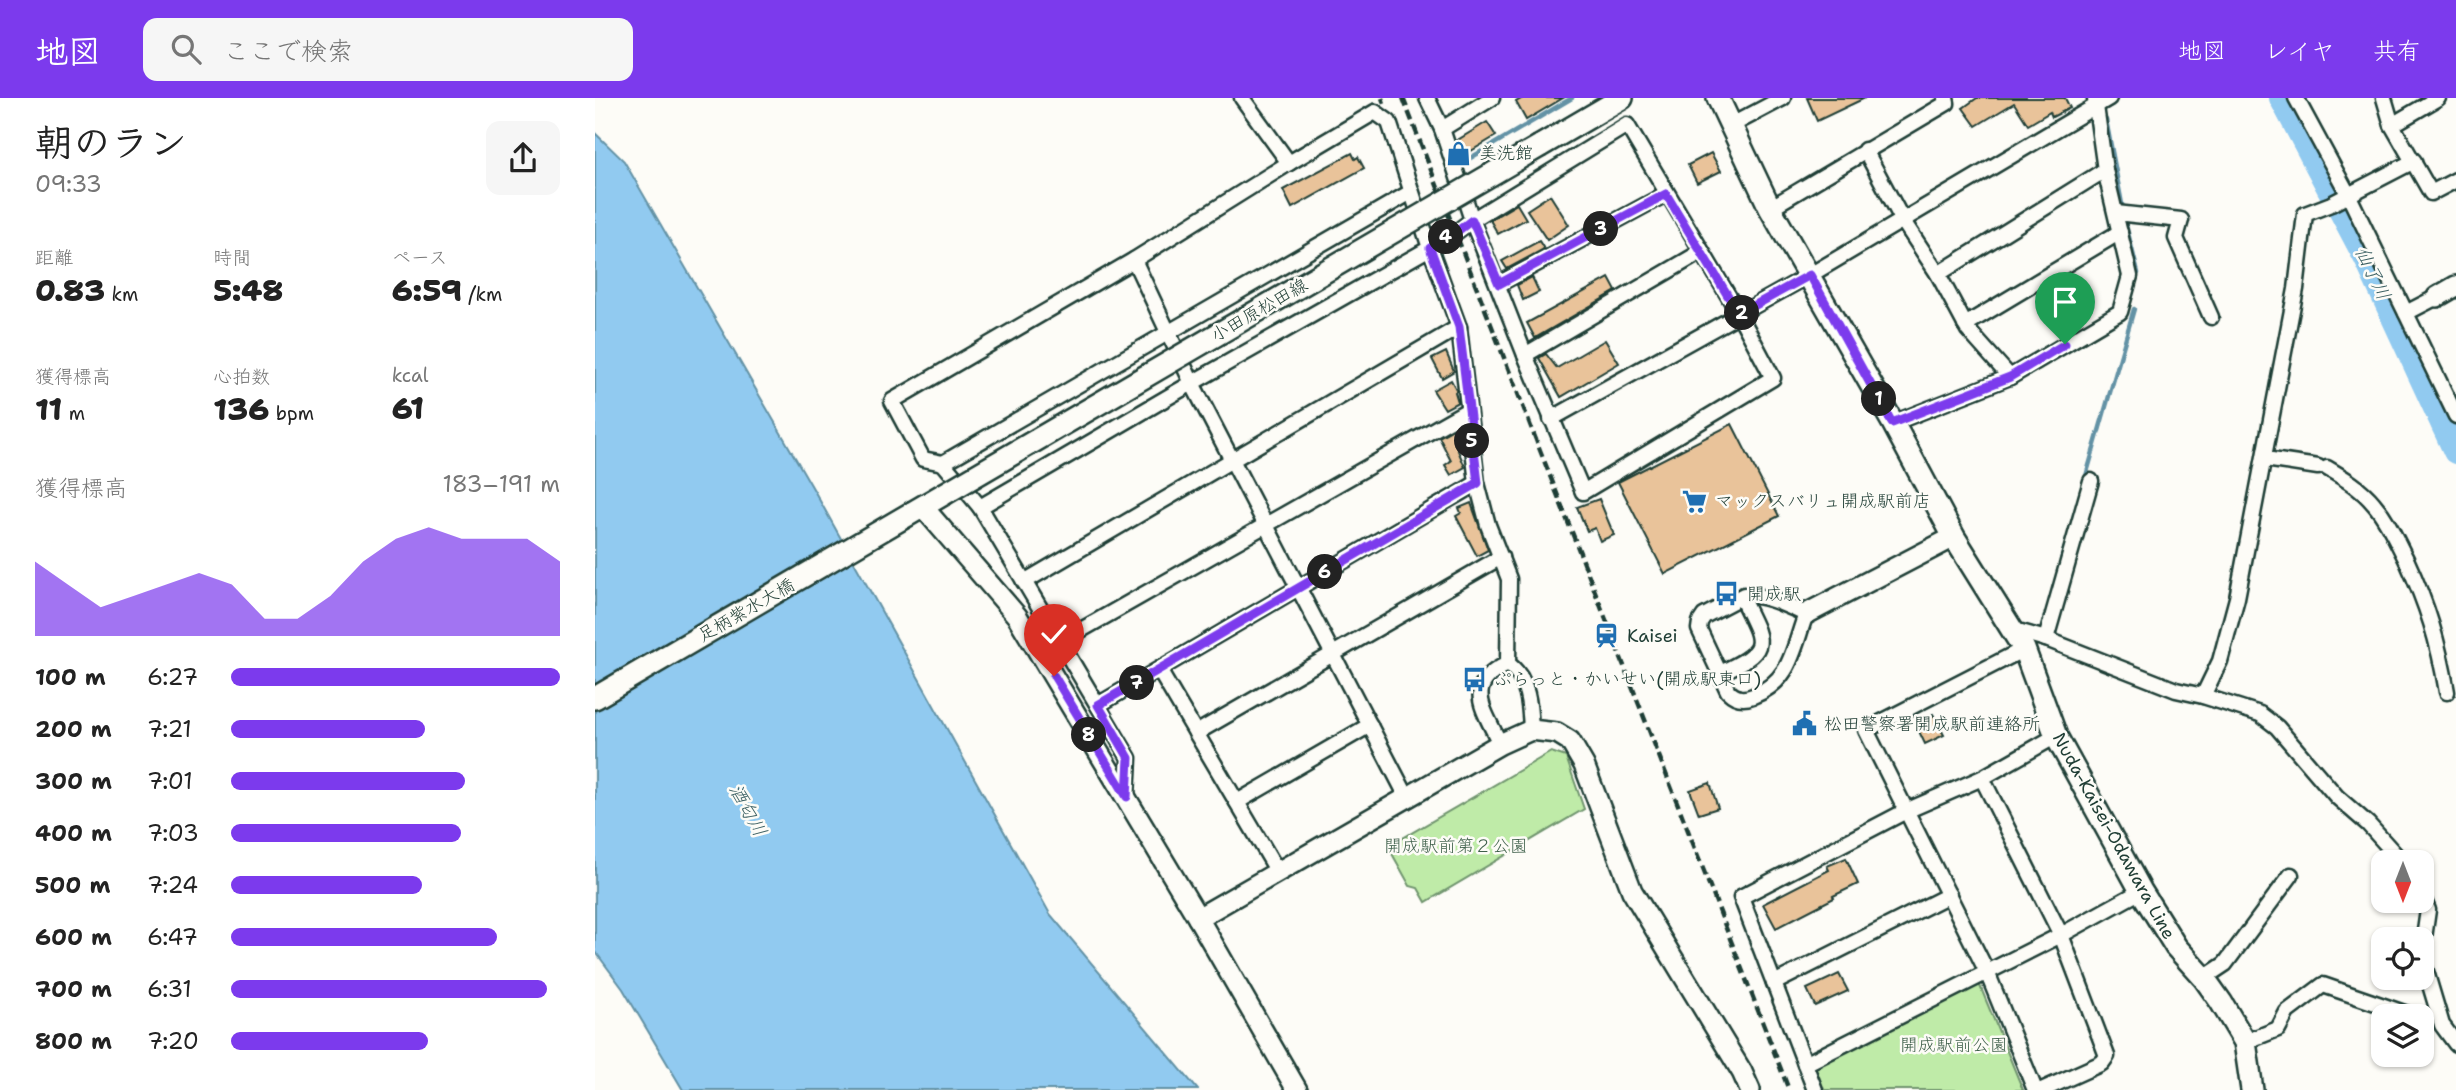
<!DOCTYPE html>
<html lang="ja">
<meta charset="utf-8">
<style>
body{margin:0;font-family:"Shantell Sans","Klee One",sans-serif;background:#f6f6f6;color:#222;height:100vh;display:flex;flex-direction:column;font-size:26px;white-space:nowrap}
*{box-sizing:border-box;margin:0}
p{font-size:23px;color:#767676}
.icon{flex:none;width:38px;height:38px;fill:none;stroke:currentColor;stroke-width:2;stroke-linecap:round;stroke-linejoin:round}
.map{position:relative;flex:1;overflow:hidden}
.details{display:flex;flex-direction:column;background:#fff;width:595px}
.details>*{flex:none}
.needle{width:46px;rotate:180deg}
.tools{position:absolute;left:1776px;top:752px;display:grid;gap:14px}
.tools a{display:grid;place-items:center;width:63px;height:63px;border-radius:14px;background:#fff;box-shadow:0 2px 5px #0004;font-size:35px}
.pin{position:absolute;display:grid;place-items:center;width:60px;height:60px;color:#fff;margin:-72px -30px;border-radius:50% 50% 50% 0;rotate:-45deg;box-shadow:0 0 7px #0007}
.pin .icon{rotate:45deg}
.km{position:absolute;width:35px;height:35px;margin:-18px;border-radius:50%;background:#222;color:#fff;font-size:19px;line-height:35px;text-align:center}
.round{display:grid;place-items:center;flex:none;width:74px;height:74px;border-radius:14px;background:#f6f6f6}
.overview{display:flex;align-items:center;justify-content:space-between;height:119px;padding:0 35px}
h1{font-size:38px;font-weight:800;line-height:52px}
.figures{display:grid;grid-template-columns:repeat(3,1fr);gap:10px;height:119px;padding:7px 35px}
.figures div{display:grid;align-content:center}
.figures b{font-size:30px;font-weight:800}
.figures small{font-size:19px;font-weight:400}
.figures p{font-size:19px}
.chart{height:196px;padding:14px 35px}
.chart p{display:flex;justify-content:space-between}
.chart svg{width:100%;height:126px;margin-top:7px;fill:#7c3aed;opacity:.7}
ul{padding:0 35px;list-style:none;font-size:23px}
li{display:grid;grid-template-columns:112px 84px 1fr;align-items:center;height:52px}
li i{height:18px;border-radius:9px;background:#7c3aed}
header{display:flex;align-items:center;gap:42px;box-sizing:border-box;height:98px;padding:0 35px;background:#7c3aed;color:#fff}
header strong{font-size:33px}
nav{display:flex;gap:38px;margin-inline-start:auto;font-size:24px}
.search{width:490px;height:63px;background:#f6f6f6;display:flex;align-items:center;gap:18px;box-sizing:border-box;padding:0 24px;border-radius:14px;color:#767676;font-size:26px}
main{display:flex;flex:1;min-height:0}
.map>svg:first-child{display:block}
.green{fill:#bfeba8;stroke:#6f946e;stroke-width:2}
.water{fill:#91caf0;stroke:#6392a5;stroke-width:2}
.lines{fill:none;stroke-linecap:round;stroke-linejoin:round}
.stream{stroke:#6392a5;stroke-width:4.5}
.river{stroke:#91caf0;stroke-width:26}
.building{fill:#e9c39a;stroke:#1f3d34;stroke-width:2}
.minor-casing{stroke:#1f3d34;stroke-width:19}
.tertiary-casing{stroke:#1f3d34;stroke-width:24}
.secondary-casing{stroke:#1f3d34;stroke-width:26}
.minor{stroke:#fdfcf7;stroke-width:14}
.tertiary{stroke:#fdfcf7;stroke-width:19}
.secondary{stroke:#fdfcf7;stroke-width:21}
.rail{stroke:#1f3d34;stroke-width:4.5;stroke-dasharray:10 5;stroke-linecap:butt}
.secondary-bridge-casing{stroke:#1f3d34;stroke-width:26;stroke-linecap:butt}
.secondary-bridge{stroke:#fdfcf7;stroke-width:21}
.route-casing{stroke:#fff;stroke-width:14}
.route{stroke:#7c3aed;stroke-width:9}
.labels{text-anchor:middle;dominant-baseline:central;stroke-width:5;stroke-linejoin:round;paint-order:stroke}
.poi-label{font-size:18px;fill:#1f3d34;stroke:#fdfcf7;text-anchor:start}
.street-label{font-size:18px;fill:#1f3d34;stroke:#fdfcf7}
.park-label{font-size:18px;fill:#3f604b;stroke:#fdfcf7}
.water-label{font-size:19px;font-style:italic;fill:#3c6063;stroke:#fdfcf7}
</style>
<header>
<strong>地図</strong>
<div class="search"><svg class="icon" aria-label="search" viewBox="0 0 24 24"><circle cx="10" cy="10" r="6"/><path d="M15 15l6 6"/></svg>ここで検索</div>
<nav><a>地図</a><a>レイヤ</a><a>共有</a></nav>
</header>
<main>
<section class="details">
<div class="overview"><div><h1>朝のラン</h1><p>09:33</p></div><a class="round"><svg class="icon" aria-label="share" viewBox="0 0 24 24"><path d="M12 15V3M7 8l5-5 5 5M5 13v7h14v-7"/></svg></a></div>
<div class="figures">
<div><p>距離</p><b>0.83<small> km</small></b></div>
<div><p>時間</p><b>5:48</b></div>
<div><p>ペース</p><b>6:59<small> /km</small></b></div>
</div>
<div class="figures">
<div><p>獲得標高</p><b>11<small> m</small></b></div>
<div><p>心拍数</p><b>136<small> bpm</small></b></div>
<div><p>kcal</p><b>61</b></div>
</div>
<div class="chart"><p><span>獲得標高</span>183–191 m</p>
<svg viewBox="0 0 160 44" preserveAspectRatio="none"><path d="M0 44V18L10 26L20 34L30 30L40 26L50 22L60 26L70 38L80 38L90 30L100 18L110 10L120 6L130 10L140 10L150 10L160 18V44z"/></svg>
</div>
<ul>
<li><b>100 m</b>6:27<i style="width:100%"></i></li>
<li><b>200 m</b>7:21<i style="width:59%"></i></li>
<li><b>300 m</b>7:01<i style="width:71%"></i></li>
<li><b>400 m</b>7:03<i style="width:70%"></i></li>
<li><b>500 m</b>7:24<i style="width:58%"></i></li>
<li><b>600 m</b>6:47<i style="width:81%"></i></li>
<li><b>700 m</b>6:31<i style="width:96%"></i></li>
<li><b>800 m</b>7:20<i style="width:60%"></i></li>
</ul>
</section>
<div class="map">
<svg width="1861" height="992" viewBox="0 0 1861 992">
<rect width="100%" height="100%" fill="#fdfcf7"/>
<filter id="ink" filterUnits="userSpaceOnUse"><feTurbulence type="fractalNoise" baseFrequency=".0143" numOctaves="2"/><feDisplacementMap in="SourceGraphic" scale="14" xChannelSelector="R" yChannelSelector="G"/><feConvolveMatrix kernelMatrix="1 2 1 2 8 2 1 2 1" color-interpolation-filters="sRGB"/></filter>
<g filter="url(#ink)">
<g class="green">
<polygon points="956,654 971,659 989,711 831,804 823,790 815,788 795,752 796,747"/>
<polygon points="1383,883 1428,992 1224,992 1215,970"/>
</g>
<polygon class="water" points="0,35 29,63 220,394 455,816 603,992 88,992 28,891 0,853"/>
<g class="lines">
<g class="stream">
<polyline points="1511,22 1531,127 1543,175"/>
<polyline points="872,62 977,0"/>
<polyline points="1489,385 1539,211"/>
<polyline points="1466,462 1472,443"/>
</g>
<polyline class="river" points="1687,0 1772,161 1861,353"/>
</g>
<g class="building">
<polygon points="928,0 968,0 931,22 921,4"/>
<polygon points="1212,0 1270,0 1222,23"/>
<polygon points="1382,0 1470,0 1475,10 1457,19 1455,14 1433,27 1419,5 1381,28 1368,10"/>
<polygon points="892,24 901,38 866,59 861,43"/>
<polygon points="757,55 760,61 763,59 769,70 697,110 688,92"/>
<polygon points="1116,55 1126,73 1102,85 1093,67"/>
<polygon points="955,97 974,127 952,142 932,112"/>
<polygon points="922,106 931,121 903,136 895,122"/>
<polygon points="944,143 949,151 912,171 907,163"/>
<polygon points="937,179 944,194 928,202 922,187"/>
<polygon points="1014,180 1021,193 940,240 932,225"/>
<polygon points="1010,242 1024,265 966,299 944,260 951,256 962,270"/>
<polygon points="851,254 859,273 847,280 837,261"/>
<polygon points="856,282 862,293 860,294 863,304 850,311 838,292"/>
<polygon points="1137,326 1184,418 1070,476 1023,384"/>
<polygon points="862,329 868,347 862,350 870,369 856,377 850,367 856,363 844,339"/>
<polygon points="1004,401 1019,437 1005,443 1000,430 992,433 982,409"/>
<polygon points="876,405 893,452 882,458 861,418 866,415 864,410"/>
<polygon points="1338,616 1349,637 1330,646 1320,625"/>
<polygon points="1115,685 1123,710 1104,716 1095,692"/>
<polygon points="1251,760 1263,786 1238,798 1239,800 1181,830 1168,806 1234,772 1232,768"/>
<polygon points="1244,876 1253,893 1220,908 1212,891"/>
</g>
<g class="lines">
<defs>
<g id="minor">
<polyline points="647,0 694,65"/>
<polyline points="1701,0 1753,96 1861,318"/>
<polyline points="1789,0 1797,27 1836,95 1861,82"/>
<polyline points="1797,27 1843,0"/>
<polyline points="1135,28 1188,0"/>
<polyline points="847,31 897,0"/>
<polyline points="1270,52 1308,123 1343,176 1373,232 1415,279"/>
<polyline points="1175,110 1352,5 1351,0"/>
<polyline points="1521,115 1586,122 1581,140 1616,219"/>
<polyline points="539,162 597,285 812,699"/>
<polyline points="1343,176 1510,72"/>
<polyline points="904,186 1071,96"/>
<polyline points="1811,215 1842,199"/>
<polyline points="1370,227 1525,134"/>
<polyline points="930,257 1106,154"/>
<polyline points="956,321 1215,177 1514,0"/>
<polyline points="1298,325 1415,279 1525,214 1535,178 1510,72 1500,1"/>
<polyline points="1670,361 1723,369"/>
<polyline points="348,365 816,94"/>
<path d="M1732,370c17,10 34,20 47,36 14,16 22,36 32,55 22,48 32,81 41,133"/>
<polyline points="385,409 348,365 328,361 297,303 539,162 694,65 780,14 794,24 835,150 860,135 877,122 1032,27 1144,216 1178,280 988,394 930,257 877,122 847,31 832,0"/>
<polyline points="429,484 864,229"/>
<path d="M1149,497c23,0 41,10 62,19 -13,35 -15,67 -53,82 -10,4 -17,3 -25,-5l-29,-62 1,-7 4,-6z"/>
<polyline points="1419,532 1451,541 1581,592 1608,598 1665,616 1682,629 1742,699 1773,726 1808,765"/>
<polyline points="1451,541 1496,383"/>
<polyline points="465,544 873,312"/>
<polyline points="1429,551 1271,632 1392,874 1440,992"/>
<polyline points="564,572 683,774"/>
<path d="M1125,575c52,-24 44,-29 21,-76"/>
<polyline points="1608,598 1625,563 1642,500 1701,191 1710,116 1736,106 1819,63"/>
<polyline points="503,607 882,385"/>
<polyline points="601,635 906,459"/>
<path d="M905,646c-16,-35 -38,-60 8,-80 21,14 22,44 23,66"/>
<polyline points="1387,680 1466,837 1512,958 1507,965 1447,992"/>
<polyline points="532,699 534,660 385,409 597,285 835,150 864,229 882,385 893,427 914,481 913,566"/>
<polyline points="642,704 775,627"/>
<polyline points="1827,798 1833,812 1827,854"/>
<polyline points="1827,860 1847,927 1861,946"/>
<polyline points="1609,880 1630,866 1696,777"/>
<polyline points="1179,885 1354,797"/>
<polyline points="1650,944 1683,931 1692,914 1728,887 1821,919"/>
<polyline points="1210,966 1466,837 1546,793"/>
<polyline points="1220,992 1146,799 1311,713 1387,680 1461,638"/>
</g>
<g id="tertiary">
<polyline points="1842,199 1861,188"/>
<polyline points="328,409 422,518 603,820"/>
<polyline points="1211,516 1359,439"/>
<polyline points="702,992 603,820 905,646 936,632 962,635 975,643 989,667 1037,793 1147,974 1155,992"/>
</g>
<g id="secondary">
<polyline points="1123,0 1175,110 1298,325 1359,439 1429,551 1461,638 1546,793 1581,849 1609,880 1626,904 1650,944 1657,992"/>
<polyline points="945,48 1027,0"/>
<polyline points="0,600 349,396"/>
</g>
</defs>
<use href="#minor" class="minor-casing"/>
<use href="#tertiary" class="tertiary-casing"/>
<use href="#secondary" class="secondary-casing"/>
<use href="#minor" class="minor"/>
<use href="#tertiary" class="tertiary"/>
<use href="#secondary" class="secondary"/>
<g class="rail">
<polyline points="787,0 789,5"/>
<polyline points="808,0 1194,992"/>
</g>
<defs>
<polyline id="secondary-bridge" points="349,396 945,48"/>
</defs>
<use href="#secondary-bridge" class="secondary-bridge-casing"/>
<use href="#secondary-bridge" class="secondary-bridge"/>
</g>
</g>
<g class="lines" filter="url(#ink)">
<defs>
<polyline id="route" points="459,578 532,699 534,660 503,607 883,385 864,229 835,150 860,135 877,122 904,186 1071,96 1144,216 1215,177 1297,325 1415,279 1470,246"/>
</defs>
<use href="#route" class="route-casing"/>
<use href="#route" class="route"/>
</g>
<defs>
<symbol id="shop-bare" viewBox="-9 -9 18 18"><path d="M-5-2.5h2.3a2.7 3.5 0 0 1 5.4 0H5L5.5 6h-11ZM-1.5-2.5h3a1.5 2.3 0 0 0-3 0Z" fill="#1f6fb2" stroke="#fdfcf7" stroke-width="2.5" paint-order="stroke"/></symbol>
<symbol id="supermarket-bare" viewBox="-9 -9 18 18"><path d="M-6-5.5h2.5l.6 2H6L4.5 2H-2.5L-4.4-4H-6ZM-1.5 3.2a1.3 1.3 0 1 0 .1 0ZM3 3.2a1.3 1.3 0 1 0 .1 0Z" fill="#1f6fb2" stroke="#fdfcf7" stroke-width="2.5" paint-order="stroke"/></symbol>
<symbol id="bus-bare" viewBox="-9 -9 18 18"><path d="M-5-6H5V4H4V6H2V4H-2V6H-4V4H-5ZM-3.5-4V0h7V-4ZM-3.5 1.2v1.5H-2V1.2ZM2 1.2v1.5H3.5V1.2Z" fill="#1f6fb2" stroke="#fdfcf7" stroke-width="2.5" paint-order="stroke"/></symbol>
<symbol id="station-bare" viewBox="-9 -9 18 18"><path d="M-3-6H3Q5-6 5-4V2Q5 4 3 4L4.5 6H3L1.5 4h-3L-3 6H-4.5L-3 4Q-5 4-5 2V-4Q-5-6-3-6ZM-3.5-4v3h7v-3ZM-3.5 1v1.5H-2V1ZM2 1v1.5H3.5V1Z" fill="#1f6fb2" stroke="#fdfcf7" stroke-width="2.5" paint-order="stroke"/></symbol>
<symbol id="civic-bare" viewBox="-9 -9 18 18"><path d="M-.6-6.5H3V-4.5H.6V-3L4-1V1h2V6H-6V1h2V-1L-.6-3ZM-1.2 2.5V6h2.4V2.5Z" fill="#1f6fb2" stroke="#fdfcf7" stroke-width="2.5" paint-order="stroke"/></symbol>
</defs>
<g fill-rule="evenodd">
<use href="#shop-bare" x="846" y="38" width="35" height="35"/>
<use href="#supermarket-bare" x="1082" y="386" width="35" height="35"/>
<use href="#bus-bare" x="1114" y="478" width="35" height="35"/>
<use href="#station-bare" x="994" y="520" width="35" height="35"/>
<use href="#bus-bare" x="862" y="564" width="35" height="35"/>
<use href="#civic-bare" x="1192" y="608" width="35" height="35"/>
</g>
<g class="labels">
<g class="poi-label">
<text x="884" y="55">美洗館</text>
<text x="1120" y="403">マックスバリュ開成駅前店</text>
<text x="1152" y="496">開成駅</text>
<text x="1032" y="538">Kaisei</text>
<text x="899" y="581">ぷらっと・かいせい(開成駅東口)</text>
<text x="1229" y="626">松田警察署開成駅前連絡所</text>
</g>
<g class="street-label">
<text transform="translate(664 212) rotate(-30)">小田原松田線</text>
<text transform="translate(151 512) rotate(-30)">足柄紫水大橋</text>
<text transform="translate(1519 738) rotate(61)">Nuda-Kaisei-Odawara Line</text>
</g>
<g class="park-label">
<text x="861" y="748">開成駅前第２公園</text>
<text x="1359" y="947">開成駅前公園</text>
</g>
<g class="water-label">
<text transform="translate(1778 175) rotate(64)">仙了川</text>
<text transform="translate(153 712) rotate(61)">酒匂川</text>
</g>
</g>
</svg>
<div class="tools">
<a><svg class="needle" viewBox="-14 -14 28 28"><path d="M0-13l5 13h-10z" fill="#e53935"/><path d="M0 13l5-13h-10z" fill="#767676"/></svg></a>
<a><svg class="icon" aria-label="locate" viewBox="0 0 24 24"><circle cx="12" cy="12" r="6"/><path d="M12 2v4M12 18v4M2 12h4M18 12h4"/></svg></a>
<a><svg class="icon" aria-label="layers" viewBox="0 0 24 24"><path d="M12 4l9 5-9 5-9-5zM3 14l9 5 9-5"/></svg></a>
</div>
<div class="pin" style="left:1470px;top:246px;background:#1e9e55"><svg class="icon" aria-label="arrive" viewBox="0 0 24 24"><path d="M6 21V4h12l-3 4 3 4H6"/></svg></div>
<div class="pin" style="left:459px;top:578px;background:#d93025"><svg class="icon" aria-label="check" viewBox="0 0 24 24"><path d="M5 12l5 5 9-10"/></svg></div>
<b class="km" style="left:1284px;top:301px">1</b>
<b class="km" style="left:1147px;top:215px">2</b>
<b class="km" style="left:1006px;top:131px">3</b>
<b class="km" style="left:851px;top:139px">4</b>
<b class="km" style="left:877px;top:343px">5</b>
<b class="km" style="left:730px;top:474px">6</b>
<b class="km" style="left:542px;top:585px">7</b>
<b class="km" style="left:494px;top:637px">8</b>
</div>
</main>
